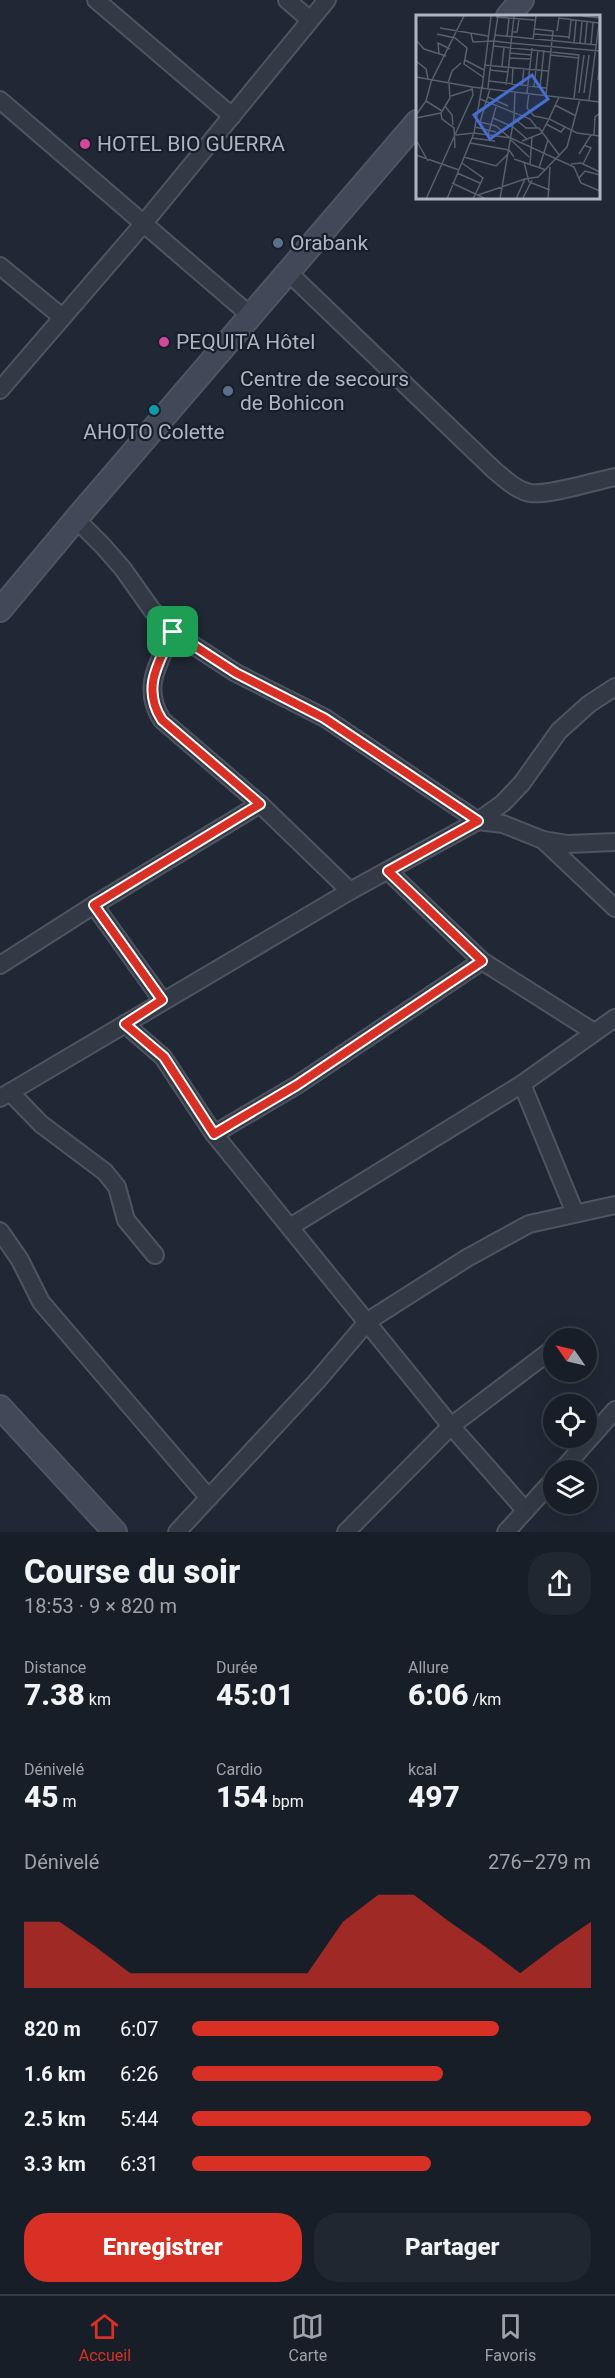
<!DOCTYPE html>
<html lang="fr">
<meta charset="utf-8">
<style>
body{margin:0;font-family:Roboto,sans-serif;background:#212730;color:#f1f3f6;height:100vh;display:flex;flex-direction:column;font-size:22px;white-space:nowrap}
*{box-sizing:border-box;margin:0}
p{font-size:20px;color:#9fa2a8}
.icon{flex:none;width:33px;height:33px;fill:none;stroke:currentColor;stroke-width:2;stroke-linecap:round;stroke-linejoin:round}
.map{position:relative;height:1532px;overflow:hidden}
.drawer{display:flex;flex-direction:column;background:#181e28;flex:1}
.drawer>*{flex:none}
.needle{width:39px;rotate:304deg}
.fabs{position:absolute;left:543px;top:1328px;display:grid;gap:12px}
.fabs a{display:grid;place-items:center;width:54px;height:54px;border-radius:50%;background:#181e28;box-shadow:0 6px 24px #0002,0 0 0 2px #363c45;font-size:30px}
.pin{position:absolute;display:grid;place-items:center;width:51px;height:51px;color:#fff;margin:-26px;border-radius:12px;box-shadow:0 3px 9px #0006}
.round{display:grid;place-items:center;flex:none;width:63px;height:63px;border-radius:24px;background:#212730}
.head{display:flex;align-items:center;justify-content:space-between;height:102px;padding:0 24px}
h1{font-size:33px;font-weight:800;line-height:45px}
.figures{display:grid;grid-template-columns:repeat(3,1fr);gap:9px;height:102px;padding:6px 24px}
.figures div{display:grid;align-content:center}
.figures b{font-size:30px;font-weight:800}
.figures small{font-size:16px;font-weight:400}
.figures p{font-size:16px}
.chart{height:168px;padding:12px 24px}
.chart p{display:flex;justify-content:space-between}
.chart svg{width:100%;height:108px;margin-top:6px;fill:#d93025;opacity:.7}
.action{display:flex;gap:12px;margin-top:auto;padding:12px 24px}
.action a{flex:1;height:69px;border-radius:24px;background:#d93025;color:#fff;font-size:24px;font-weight:800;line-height:69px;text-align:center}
.action a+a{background:#212730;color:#f1f3f6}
ul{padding:0 24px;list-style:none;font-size:20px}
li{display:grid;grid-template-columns:96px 72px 1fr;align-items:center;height:45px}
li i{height:15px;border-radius:8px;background:#d93025}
.dock{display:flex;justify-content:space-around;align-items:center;height:84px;border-top:2px solid #363c45;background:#181e28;font-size:16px;color:#9fa2a8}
.dock a{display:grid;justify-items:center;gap:3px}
.dock .current{color:#d93025}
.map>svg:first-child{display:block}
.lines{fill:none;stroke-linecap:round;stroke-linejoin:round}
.street-casing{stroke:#4e5561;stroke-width:20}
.secondary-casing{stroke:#4e5561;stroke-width:26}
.street{stroke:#333a46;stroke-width:16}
.secondary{stroke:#414959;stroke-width:22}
.route-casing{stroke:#fff;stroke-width:12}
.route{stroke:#d93025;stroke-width:8}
.hotel-dot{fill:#d1479c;stroke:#191f2a;stroke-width:2}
.service-dot{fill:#5c6f8a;stroke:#191f2a;stroke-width:2}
.culture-dot{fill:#0f9aa8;stroke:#191f2a;stroke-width:2}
.labels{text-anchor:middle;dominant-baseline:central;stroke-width:4.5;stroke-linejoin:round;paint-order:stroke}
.poi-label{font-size:21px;fill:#adb5c3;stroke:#191f2a;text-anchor:start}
.inset-road{fill:none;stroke:#58606e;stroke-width:1.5}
.view{fill:#486dd2;fill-opacity:0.15;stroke:#486dd2;stroke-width:3}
.inset-edge{fill:none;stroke:#adb5c3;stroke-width:3}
</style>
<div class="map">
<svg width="615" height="1532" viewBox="0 0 615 1532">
<rect width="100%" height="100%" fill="#202835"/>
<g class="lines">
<defs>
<g id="street">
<polyline points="96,0 232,116"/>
<polyline points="287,0 310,20"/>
<polyline points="0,100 251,316"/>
<polyline points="0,266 62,317"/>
<path d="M288,272l206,198c11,9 22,20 36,23 18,3 65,-12 85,-16"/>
<polyline points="0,390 144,223 327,0"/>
<polyline points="76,519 103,546 123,569 152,610 173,632 236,673 325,718 478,821 503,824 543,840 615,908"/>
<path d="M173,632c-14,30 -32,56 -11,88l98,84 90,87"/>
<polyline points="543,840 568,844 615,842"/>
<polyline points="388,871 482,961 594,1032"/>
<polyline points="94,905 162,1000"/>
<polyline points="0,965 94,905 260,804"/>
<polyline points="125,1024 163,1057 214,1134 451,1426 525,1510"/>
<polyline points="522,1084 575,1213"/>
<polyline points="10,1092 41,1124 105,1172 117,1187 126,1220 155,1255"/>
<polyline points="0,1098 350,891 478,821 503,803 522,783 559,731 589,704 615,687"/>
<polyline points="214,1134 297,1085 482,961"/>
<polyline points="290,1227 522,1084 615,1018"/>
<polyline points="0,1231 20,1260 41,1302 209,1498"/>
<polyline points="562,1470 615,1410"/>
<polyline points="177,1532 317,1381 368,1321 467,1258 529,1224 615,1205"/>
<polyline points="346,1532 451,1426 554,1348"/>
<polyline points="506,1532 554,1479"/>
</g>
<g id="secondary">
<polyline points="508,16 522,0"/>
<polyline points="0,610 76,519 417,122"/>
<polyline points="0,1407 115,1532"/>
</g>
</defs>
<use href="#street" class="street-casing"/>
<use href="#secondary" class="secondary-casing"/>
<use href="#street" class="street"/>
<use href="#secondary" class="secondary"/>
</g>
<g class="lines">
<defs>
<path id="route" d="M173,632l63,41 88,45 154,103 -90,50 94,90 -185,124 -83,49 -50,-77 -39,-33 37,-24 -68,-95 166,-101 -98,-84c-21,-32 -3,-58 11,-88z"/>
</defs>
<use href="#route" class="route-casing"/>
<use href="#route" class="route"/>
</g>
<g class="hotel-dot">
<circle cx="85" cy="144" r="6"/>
<circle cx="164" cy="342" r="6"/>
</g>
<g class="service-dot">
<circle cx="278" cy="243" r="6"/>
<circle cx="228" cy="391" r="6"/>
</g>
<circle class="culture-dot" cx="154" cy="410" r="6"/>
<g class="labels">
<g class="poi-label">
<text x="97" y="144">HOTEL BIO GUERRA</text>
<text x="290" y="243">Orabank</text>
<text x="176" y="342">PEQUITA Hôtel</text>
<text x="240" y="379">Centre de secours<tspan x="240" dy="24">de Bohicon</tspan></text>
<text x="154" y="432" text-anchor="middle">AHOTO Colette</text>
</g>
</g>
<g transform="translate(416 15)">
<rect width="184" height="184" fill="#202835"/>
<path class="inset-road" d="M82,1l-4,25 17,2 3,-27M166,1l18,2M80,2l39,3M24,13l48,8M119,14l18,2 -7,64M141,16l2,-13 40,5M96,17h5l2,-13M21,19l18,4 12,10 -3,16 19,13M55,19l2,8 21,-1 -4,29M118,19l35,3M79,20l102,10M91,21l2,-18M153,24l2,-19M0,25l8,9 22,7M117,25l3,-24M158,28l2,-22M164,28l2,-22M169,29l2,-22M175,29l2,-21M78,31l85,9 -5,43M94,38l21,2M23,39l-1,-11 12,6M134,40l29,3M93,43l22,1M49,45l19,10M0,46l10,8 2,10M68,50l64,6M86,51l2,-19M92,57l3,-29 89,8M0,62l56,10 128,15M182,65l2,-19M73,66l57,7M32,68l4,-12 9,-8M96,70l1,-18M106,71l2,-18M118,72l4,-37M72,73l2,-18 18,2 -2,13M124,73l4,-38M66,74l9,-73M111,78l5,-45M113,78l-2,15 7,8 15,3 -7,13M163,78l5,-38M168,78l5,-38M35,81l22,-7M72,82l20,9M143,82l-10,22 28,14 23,3M64,84l50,20 7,9M173,85l11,-84M10,86l16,10M139,90l21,11M29,91l7,9 1,10M25,98l1,6 12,9 1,20M25,98l9,-15 -1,-15M0,100l10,-14 5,-19 33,-66M0,103l25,-5M77,103l20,9M99,104l11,9h13l21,28M60,106l20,5 14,12M64,107l10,-33M130,109l15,8 4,-5M59,112l21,5M97,112l14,12M40,120l18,-2 37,5 63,29 7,16 19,8M72,120l8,-28M178,120l1,-18 5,-4M56,123l23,3M0,125l12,21M95,125l18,17M106,126l20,-8M54,128l39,7 5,7M163,139l12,-19M0,140l43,15M48,142l32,9 12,-12M98,144l32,11M108,147l5,20 21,8M46,148l21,15 -10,21M114,149l2,-27M155,149l10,-1 19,9M167,149l8,-16 -7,-3M123,153l9,-28M41,158l23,10M163,163l6,-7 15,4M36,168l34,16M62,180l47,-16M107,183l9,-18M10,184l47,-104 -1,-8M31,184l27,-66 8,-47M84,184l14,-81 1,-26M100,184l9,-20 13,-2 29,-30 13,-48M132,184l2,-32"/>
<path class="view" d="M116,60l16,24 -58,40 -16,-24z"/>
<rect width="184" height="184" class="inset-edge"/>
</g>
</svg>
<div class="fabs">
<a><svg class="needle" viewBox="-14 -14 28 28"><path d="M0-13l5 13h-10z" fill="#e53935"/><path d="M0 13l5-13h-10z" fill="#9fa2a8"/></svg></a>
<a><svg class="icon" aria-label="locate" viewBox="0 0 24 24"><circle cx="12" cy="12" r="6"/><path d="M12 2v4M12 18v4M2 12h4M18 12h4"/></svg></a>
<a><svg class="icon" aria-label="layers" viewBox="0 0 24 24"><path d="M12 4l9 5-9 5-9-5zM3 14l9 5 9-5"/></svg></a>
</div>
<div class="pin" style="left:173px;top:632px;background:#1e9e55"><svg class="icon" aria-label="arrive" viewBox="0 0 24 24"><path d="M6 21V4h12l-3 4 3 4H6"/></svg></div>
</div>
<section class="drawer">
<div class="head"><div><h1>Course du soir</h1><p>18:53 · 9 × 820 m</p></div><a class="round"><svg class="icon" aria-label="share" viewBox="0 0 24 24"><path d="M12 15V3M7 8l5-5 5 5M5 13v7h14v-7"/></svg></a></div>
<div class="figures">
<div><p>Distance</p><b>7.38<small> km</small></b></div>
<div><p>Durée</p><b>45:01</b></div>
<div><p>Allure</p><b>6:06<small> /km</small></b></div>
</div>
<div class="figures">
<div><p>Dénivelé</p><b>45<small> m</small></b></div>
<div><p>Cardio</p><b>154<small> bpm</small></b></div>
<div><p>kcal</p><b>497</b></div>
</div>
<div class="chart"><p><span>Dénivelé</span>276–279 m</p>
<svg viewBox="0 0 160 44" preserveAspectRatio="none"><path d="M0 44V17L10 17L20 27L30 38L40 38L50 38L60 38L70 38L80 38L90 17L100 6L110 6L120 17L130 27L140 38L150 27L160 17V44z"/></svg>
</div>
<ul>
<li><b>820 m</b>6:07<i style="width:77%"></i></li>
<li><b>1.6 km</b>6:26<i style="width:63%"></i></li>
<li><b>2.5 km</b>5:44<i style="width:100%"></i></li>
<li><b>3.3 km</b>6:31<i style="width:60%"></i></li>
</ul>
<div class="action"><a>Enregistrer</a><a>Partager</a></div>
</section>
<nav class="dock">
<a class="current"><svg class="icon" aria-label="home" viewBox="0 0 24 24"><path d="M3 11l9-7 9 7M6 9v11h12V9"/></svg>Accueil</a>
<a><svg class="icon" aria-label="map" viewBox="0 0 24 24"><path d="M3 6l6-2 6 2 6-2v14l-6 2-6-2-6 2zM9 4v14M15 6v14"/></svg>Carte</a>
<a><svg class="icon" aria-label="saved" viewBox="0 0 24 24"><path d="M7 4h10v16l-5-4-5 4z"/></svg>Favoris</a>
</nav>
